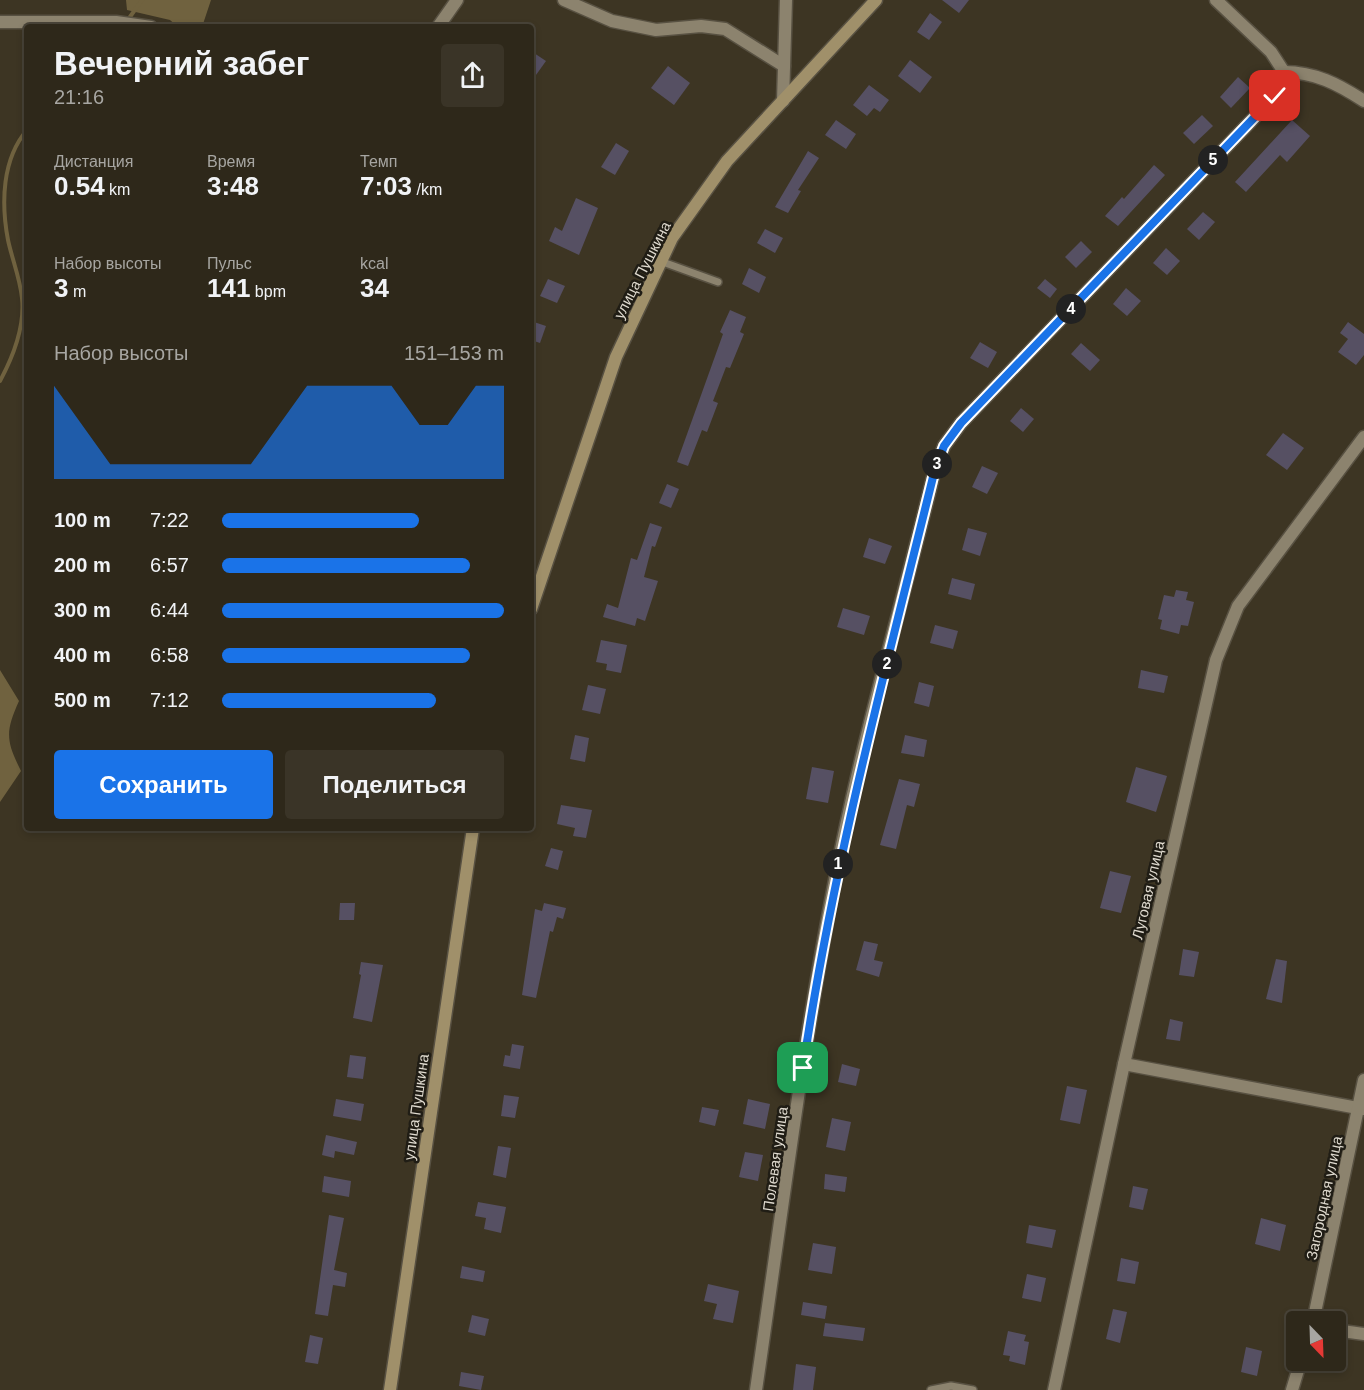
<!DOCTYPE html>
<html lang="ru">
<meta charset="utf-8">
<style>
body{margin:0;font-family:Arial,sans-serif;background:#3a3427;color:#f1f3f6;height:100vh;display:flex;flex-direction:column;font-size:22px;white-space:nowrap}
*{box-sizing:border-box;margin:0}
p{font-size:20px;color:#a7a6a2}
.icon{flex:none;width:33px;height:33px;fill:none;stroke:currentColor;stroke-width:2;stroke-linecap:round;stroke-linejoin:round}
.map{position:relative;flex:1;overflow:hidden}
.details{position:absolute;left:24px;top:24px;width:510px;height:807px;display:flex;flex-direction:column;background:#2e281a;border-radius:6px;box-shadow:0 3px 9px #0003,0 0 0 2px #494439}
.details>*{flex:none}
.needle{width:39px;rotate:157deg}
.fabs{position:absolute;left:1286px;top:1311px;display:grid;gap:12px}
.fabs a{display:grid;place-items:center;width:60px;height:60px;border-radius:6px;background:#2e281a;box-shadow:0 3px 9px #0003,0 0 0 2px #494439;font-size:30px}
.pin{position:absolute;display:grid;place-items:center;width:51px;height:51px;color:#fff;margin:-26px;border-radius:12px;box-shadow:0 3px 9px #0006}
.km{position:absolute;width:30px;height:30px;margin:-15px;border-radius:50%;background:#222;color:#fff;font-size:16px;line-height:30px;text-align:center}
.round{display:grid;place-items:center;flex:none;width:63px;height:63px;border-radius:6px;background:#3a3427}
.overview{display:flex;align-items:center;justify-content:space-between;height:102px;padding:0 30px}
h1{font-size:33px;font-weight:800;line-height:45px}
.metrics{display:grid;grid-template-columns:repeat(3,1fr);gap:9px;height:102px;padding:6px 30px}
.metrics div{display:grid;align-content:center}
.metrics b{font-size:26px;font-weight:800}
.metrics small{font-size:16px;font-weight:400}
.metrics p{font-size:16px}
.chart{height:168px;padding:12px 30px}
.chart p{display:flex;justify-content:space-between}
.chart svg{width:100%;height:108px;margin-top:6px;fill:#1a73e8;opacity:.7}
.cta{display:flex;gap:12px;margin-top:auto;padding:12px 30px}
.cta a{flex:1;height:69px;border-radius:6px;background:#1a73e8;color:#fff;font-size:24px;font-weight:800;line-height:69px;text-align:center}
.cta a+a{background:#3a3427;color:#f1f3f6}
ul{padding:0 30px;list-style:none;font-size:20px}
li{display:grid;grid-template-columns:96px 72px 1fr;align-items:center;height:45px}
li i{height:15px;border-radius:8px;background:#1a73e8}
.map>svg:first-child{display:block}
.water{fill:#70623f}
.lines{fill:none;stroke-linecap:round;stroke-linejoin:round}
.stream{stroke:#70623f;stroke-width:4}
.building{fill:#565063}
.service-casing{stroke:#585142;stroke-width:10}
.minor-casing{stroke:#585142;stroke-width:15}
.secondary-casing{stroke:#585142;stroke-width:15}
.service{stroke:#8c836e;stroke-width:7}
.minor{stroke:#8c836e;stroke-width:12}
.secondary{stroke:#a0906a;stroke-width:12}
.route-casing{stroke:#fff;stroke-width:12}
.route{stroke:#1a73e8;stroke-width:8}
.labels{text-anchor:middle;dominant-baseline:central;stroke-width:5;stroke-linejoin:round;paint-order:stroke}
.street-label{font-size:15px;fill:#dfdacf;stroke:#201d15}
</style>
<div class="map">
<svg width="1364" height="1390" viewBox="0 0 1364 1390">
<rect width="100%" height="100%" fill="#3d3523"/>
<g class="water">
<polygon points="126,0 211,0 202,27 178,27 170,20 127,10"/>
<path d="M0,670l19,31c-14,31 -13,40 2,70l-21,31z"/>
</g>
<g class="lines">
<g class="stream">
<polyline points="127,21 142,0"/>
<path d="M0,381c13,-24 25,-54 22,-83 -2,-20 -10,-39 -14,-58 -7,-37 -6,-81 19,-110"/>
</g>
</g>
<g class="building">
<polygon points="942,0 969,0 959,13"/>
<polygon points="930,13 942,22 929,40 917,32"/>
<polygon points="531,51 546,61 531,82"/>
<polygon points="910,60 932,77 920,93 898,76"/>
<polygon points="668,66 690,83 674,105 651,88"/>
<polygon points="1238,77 1250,88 1231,108 1220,97"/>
<polygon points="869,85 889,100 880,112 874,108 867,116 853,105"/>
<polygon points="1202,115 1213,126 1194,144 1183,133"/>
<polygon points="836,120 856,134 846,149 825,135"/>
<polygon points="1292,120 1310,136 1287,162 1280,155 1246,192 1235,182"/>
<polygon points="616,143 629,151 615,175 601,167"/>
<polygon points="808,151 819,158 798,190 801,191 788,213 775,207"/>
<polygon points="1154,165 1165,175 1118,226 1105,216 1122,197 1124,199"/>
<polygon points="576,198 598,208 579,255 549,241 555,227 562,231"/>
<polygon points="1203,212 1215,222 1199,240 1187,229"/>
<polygon points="765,229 783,238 775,253 757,243"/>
<polygon points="1081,241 1092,252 1076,268 1065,257"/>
<polygon points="1166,248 1180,261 1167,275 1153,263"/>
<polygon points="749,268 766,277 759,293 742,284"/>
<polygon points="548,279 565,286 557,303 540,296"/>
<polygon points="1045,279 1057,289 1050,298 1037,288"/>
<polygon points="1126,288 1141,301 1127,316 1113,304"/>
<polygon points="730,310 746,317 740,332 744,334 730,368 726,367 713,401 718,403 707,432 702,430 688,466 677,462 723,334 720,332"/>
<polygon points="531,321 546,326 540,343 531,340"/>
<polygon points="1348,322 1364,334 1364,355 1356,365 1338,352 1348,339 1340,333"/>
<polygon points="980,342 997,352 988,368 970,358"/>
<polygon points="1081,343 1100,360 1090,371 1071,354"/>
<polygon points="1021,408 1034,419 1023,432 1010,421"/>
<polygon points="1283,433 1304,448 1287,470 1266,455"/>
<polygon points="982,466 998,473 987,494 972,487"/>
<polygon points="667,484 679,489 671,508 659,503"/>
<polygon points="650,523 662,527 655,547 652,546 644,577 658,581 645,621 637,618 635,626 603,617 607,604 618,608 631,558 637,560"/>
<polygon points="968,528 987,533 980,556 962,550"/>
<polygon points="869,538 892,546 885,564 863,557"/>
<polygon points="952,578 975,584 971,600 948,594"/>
<polygon points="1176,590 1188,592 1186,600 1194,602 1188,626 1181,625 1179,634 1160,629 1162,620 1158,619 1164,595 1174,597"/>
<polygon points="843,608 870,616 864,635 837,627"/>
<polygon points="935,625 958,631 953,649 930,643"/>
<polygon points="601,640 627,645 621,673 606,670 607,664 596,662"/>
<polygon points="1141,670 1168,676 1164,693 1138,688"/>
<polygon points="919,682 934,686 929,707 914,703"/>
<polygon points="588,685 606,689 600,714 582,710"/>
<polygon points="575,735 589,738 585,762 570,759"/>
<polygon points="905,735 927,740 924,757 901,753"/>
<polygon points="812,767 834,771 828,803 806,799"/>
<polygon points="1136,767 1167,776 1156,812 1126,802"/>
<polygon points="899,779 920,784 914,807 907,805 896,849 880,845"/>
<polygon points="561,805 592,810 586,838 573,836 575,828 557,824"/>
<polygon points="551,848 563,851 558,870 545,866"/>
<polygon points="1110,871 1131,876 1121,913 1100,908"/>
<polygon points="340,903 355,903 354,920 339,920"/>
<polygon points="544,903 566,908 563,919 557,917 553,932 550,931 536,998 522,995 535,909 542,911"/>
<polygon points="864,941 878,944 874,960 883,962 879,977 856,970"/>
<polygon points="1183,949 1199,952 1194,977 1179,975"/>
<polygon points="1276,959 1287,961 1282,1003 1266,999"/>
<polygon points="361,962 383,965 372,1022 353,1018 361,975 359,974"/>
<polygon points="1170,1019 1183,1022 1180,1041 1166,1039"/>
<polygon points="512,1044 524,1046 520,1069 503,1066 505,1055 510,1056"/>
<polygon points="350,1055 366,1057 363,1079 347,1077"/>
<polygon points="842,1064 860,1069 856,1086 838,1082"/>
<polygon points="1067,1086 1087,1090 1080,1124 1060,1120"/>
<polygon points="504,1095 519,1097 515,1118 501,1116"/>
<polygon points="336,1099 364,1104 361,1121 333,1116"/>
<polygon points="748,1099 770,1104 765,1129 743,1124"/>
<polygon points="702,1107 719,1110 715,1126 699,1122"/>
<polygon points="832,1118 851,1122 845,1151 826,1147"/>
<polygon points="326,1135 357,1142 354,1155 335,1151 334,1158 322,1155"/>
<polygon points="498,1146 511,1148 506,1178 493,1175"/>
<polygon points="745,1152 763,1155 758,1181 739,1177"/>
<polygon points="825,1174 847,1177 845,1192 824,1189"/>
<polygon points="324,1176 351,1181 349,1197 322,1192"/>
<polygon points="1133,1186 1148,1189 1143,1210 1129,1207"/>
<polygon points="478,1202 506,1207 501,1233 484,1229 486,1218 475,1216"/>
<polygon points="329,1215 344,1218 334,1270 347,1273 345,1287 333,1285 328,1316 315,1314"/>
<polygon points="1261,1218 1286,1225 1280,1251 1255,1244"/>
<polygon points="1029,1225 1056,1230 1052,1248 1026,1243"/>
<polygon points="813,1243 836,1247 832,1274 808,1270"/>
<polygon points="1121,1258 1139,1262 1135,1284 1117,1281"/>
<polygon points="462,1266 485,1271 483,1282 460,1278"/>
<polygon points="1027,1274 1046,1278 1041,1302 1022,1298"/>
<polygon points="708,1284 739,1291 733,1323 713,1319 717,1304 704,1301"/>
<polygon points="803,1302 827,1306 825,1319 801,1315"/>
<polygon points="1113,1309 1127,1312 1120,1343 1106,1339"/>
<polygon points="472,1315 489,1319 485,1336 468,1332"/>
<polygon points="825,1323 865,1328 863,1341 823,1336"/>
<polygon points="1008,1331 1026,1335 1024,1341 1029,1342 1025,1365 1009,1361 1010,1356 1003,1355"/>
<polygon points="310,1335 323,1338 318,1364 305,1362"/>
<polygon points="1246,1347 1262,1351 1257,1376 1241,1372"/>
<polygon points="796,1364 816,1367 813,1390 793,1390"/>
<polygon points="461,1372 484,1376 481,1390 459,1386"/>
</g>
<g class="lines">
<defs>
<g id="service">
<polyline points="660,261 718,282"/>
<polyline points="931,1390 951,1386 973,1390"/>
</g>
<g id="minor">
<polyline points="564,0 612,21 656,30 701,26 725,29 784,66"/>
<polyline points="1216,0 1271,52 1284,72"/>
<polyline points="0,22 116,22 151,27"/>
<polyline points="438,27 457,0"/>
<path d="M1284,72c31,0 54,12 80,29"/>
<polyline points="783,101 786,0"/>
<polyline points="1124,1064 1363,1109"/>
<polyline points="1313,1322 1364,1080"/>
<polyline points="1335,1330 1364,1334"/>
<path d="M756,1390c25,-170 46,-341 79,-510 26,-137 66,-271 99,-407l10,-27 17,-23 314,-327 9,-24"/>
<polyline points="1054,1390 1124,1064 1216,660 1238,606 1364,437"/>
<polyline points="1292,1390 1301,1360"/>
</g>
<g id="secondary">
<polyline points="531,609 616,357 672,238 727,161 876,0"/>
<polyline points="390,1390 473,828"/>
</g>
</defs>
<use href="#service" class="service-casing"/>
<use href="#minor" class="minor-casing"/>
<use href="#secondary" class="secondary-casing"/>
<use href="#service" class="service"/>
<use href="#minor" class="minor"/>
<use href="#secondary" class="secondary"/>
</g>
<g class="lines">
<defs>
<path id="route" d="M803,1068c30,-204 82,-396 131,-595l10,-27 17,-23 314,-327"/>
</defs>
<use href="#route" class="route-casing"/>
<use href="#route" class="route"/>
</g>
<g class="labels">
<g class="street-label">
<text transform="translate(642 270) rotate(-63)">улица Пушкина</text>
<text transform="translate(1148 890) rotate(-77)">Луговая улица</text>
<text transform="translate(416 1107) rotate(-82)">улица Пушкина</text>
<text transform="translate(775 1159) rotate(-82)">Полевая улица</text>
<text transform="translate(1324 1198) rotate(-78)">Загородная улица</text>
</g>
</g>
</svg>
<div class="fabs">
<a><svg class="needle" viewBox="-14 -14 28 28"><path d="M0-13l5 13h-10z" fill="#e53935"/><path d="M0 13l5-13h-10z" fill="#a7a6a2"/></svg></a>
</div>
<div class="pin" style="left:803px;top:1068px;background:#1e9e55"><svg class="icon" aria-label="arrive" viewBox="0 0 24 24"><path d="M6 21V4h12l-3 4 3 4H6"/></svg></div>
<div class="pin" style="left:1275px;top:96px;background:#d93025"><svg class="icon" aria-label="check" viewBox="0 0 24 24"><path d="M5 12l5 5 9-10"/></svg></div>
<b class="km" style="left:838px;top:864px">1</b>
<b class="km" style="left:887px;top:664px">2</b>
<b class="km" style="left:937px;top:464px">3</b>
<b class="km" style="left:1071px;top:309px">4</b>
<b class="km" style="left:1213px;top:160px">5</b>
<section class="details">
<div class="overview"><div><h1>Вечерний забег</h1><p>21:16</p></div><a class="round"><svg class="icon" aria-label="share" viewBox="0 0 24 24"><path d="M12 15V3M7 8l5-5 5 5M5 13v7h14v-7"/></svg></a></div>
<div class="metrics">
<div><p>Дистанция</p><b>0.54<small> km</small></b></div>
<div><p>Время</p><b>3:48</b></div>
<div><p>Темп</p><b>7:03<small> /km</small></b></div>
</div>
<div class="metrics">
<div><p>Набор высоты</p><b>3<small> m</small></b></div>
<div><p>Пульс</p><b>141<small> bpm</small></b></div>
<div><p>kcal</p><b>34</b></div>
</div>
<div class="chart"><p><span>Набор высоты</span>151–153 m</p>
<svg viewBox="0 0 160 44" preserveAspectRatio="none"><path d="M0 44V6L10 22L20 38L30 38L40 38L50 38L60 38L70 38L80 22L90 6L100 6L110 6L120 6L130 22L140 22L150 6L160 6V44z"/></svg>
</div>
<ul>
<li><b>100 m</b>7:22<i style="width:70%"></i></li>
<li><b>200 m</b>6:57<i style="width:88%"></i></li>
<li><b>300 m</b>6:44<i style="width:100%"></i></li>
<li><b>400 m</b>6:58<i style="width:88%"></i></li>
<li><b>500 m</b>7:12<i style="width:76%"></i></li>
</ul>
<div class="cta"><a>Сохранить</a><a>Поделиться</a></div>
</section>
</div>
